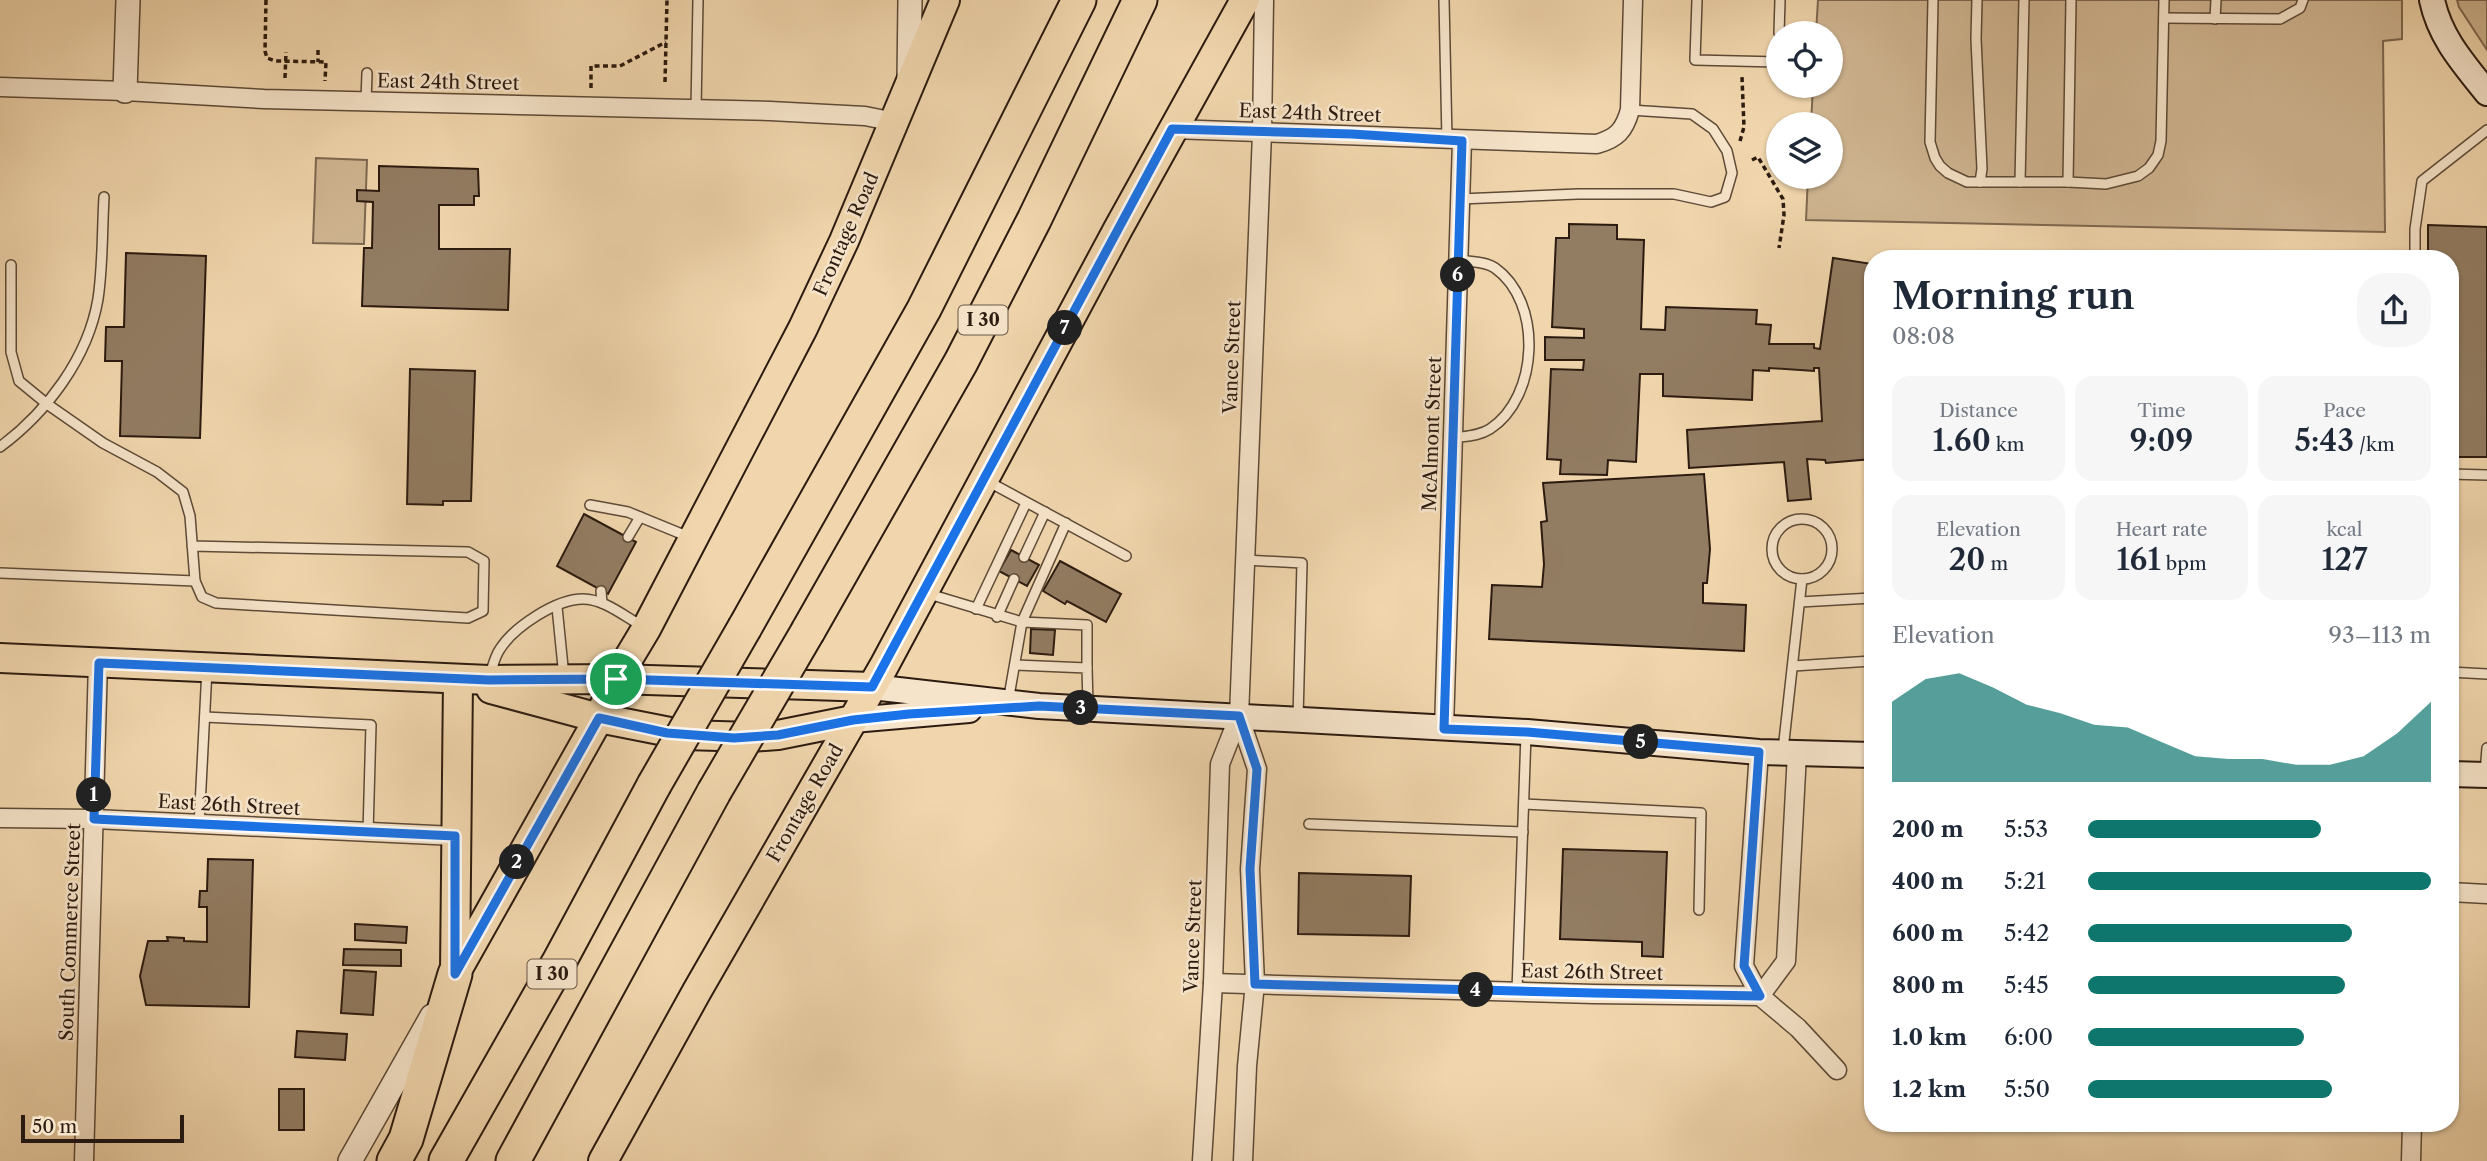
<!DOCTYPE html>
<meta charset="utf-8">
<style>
body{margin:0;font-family:"Libre Caslon Text",serif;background:#f6f6f7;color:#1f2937;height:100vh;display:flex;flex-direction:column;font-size:26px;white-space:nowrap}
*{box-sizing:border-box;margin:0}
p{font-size:23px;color:#747a83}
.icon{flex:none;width:38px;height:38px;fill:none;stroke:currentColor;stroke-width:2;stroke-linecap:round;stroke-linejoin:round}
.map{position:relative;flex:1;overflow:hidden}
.sheet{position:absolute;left:1864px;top:250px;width:595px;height:882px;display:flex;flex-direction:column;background:#fff;border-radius:28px;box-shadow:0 2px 5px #0004}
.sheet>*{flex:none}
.tools{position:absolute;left:1766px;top:21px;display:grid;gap:14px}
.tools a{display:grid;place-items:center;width:77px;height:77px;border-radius:50%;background:#fff;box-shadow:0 2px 5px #0004;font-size:35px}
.scale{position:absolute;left:21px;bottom:18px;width:163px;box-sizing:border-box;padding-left:7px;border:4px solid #2c1b10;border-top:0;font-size:19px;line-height:24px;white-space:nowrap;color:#2c1b10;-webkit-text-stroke:5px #f6e4ca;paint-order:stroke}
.pin{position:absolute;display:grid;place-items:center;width:60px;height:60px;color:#fff;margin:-30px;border:4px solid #fff;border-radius:50%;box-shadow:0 2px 7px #0007}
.km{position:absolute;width:35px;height:35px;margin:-18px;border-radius:50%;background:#222;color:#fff;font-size:19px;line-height:35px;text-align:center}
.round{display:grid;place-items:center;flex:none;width:74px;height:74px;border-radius:28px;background:#f6f6f7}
.head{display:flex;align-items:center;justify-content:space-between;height:119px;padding:0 28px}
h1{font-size:38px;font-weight:600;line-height:52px}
.metrics{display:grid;grid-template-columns:repeat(3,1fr);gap:10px;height:119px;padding:7px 28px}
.metrics div{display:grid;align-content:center;border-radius:18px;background:#f6f6f7;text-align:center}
.metrics b{font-size:30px;font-weight:600}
.metrics small{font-size:19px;font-weight:400}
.metrics p{font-size:19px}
.chart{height:196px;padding:14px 28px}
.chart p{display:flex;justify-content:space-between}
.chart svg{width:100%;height:126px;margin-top:7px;fill:#0f766e;opacity:.7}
ul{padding:0 28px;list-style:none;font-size:23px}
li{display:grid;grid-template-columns:112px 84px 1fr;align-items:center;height:52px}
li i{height:18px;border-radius:9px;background:#0f766e}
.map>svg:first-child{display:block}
.green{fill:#d0b692;stroke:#7e6851;stroke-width:2}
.building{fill:#927c62;stroke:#2c1b10;stroke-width:2}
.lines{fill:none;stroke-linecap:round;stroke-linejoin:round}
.service-casing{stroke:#5d4a37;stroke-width:12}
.minor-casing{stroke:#5d4a37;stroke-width:21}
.tertiary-casing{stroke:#5d4a37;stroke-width:26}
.secondary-casing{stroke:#2c1b10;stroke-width:28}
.primary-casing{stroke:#2c1b10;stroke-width:32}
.motorway-casing{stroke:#2c1b10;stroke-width:37}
.path{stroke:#2c1b10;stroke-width:3.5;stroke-dasharray:5 3.5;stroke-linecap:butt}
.service{stroke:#f6e4ca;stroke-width:9}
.minor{stroke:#f6e4ca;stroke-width:18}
.tertiary{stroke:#f6e4ca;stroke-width:23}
.secondary{stroke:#f6e4ca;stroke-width:24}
.primary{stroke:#f1d6ad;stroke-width:28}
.motorway{stroke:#f1d6ad;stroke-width:33}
.motorway-bridge-casing{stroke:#2c1b10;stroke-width:37;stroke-linecap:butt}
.motorway-bridge{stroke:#f1d6ad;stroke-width:33}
.route-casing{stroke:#fff;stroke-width:14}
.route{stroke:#1a73e8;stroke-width:9}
.labels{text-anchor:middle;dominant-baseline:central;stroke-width:5;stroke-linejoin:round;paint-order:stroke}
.shield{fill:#f6e4ca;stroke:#695748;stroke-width:2}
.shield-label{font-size:18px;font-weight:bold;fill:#2c1b10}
.street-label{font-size:19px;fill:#2c1b10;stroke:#f6e4ca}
</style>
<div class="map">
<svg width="2487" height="1161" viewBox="0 0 2487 1161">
<rect width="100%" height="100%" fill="#f1d6ad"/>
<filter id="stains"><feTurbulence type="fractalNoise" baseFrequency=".00286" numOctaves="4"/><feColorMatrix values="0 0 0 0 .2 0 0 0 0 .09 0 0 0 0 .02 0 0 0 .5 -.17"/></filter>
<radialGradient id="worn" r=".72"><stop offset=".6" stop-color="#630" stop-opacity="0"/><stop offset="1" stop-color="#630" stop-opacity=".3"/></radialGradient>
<g class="green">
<polygon points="1818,0 2402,0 2402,39 2383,41 2385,232 1806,220 1808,177 1830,177 1830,124 1811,124 1813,86 1830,86 1830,33 1816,33"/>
<polygon points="2457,0 2487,0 2487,50 2459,7"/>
<polygon points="316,158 367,160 364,244 313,243"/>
</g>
<g class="building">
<polygon points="379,166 478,169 479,196 474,196 474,205 439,205 439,249 510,249 508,310 362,306 364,248 372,248 373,202 357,201 357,190 379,191"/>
<polygon points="1569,224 1617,225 1617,239 1644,240 1641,329 1665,330 1666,307 1757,310 1756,324 1771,325 1769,344 1814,344 1814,348 1820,349 1833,258 1872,264 1872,459 1826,463 1825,460 1807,459 1811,499 1788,501 1784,462 1689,468 1687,430 1822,421 1819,368 1814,368 1814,371 1769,368 1769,371 1753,370 1752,400 1663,396 1663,374 1640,374 1636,462 1608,460 1607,475 1560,474 1561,460 1547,459 1551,369 1583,370 1584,360 1545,360 1545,337 1584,338 1584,329 1552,327 1556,238 1569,238"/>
<polygon points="2428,225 2487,227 2487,457 2450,457 2450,259 2428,259"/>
<polygon points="126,253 206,256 200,438 120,436 122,361 105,361 106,327 124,327"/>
<polygon points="1961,253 2006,259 1960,259"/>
<polygon points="410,369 475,371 471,501 443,501 443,505 407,504"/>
<polygon points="1704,474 1710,549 1707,583 1703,583 1703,603 1746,605 1744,651 1489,639 1492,585 1542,587 1544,564 1541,522 1547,521 1543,483"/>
<polygon points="584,514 636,542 608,594 557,566"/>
<polygon points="1011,550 1039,565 1027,586 999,571"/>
<polygon points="1060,561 1121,594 1106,622 1067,601 1065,604 1043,591"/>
<polygon points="1031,629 1055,630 1053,655 1030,653"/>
<polygon points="1563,849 1667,852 1663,957 1642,956 1642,942 1560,939"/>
<polygon points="208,859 253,860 249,1007 146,1005 140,976 148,941 168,941 167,937 184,938 184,941 207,942 207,907 199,907 200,891 207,891"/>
<polygon points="1299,873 1411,876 1409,936 1298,934"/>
<polygon points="355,924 407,927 406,943 355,940"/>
<polygon points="344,949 401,950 401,966 343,965"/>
<polygon points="344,970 376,972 373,1015 341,1013"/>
<polygon points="297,1031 347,1034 345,1060 295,1057"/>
<rect x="279" y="1089" width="25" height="41"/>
</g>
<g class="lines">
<defs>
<g id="service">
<polyline points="1444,0 1447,140"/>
<polyline points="1697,0 1695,60 1778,62 1778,57"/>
<polyline points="1933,0 1930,142 1935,158 1940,166 1948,173 1967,182 2068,182 2106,184 2138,176 2149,168 2158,155 2161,141 2164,0"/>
<polyline points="1977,0 1976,39 1982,169 1980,182"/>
<polyline points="2164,18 2280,19 2300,8 2303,0"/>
<polyline points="2215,19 2216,0"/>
<polyline points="1779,33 1780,0"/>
<polyline points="366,101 367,73"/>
<polyline points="696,109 698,0"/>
<polyline points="2020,182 2024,0"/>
<polyline points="2068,182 2071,0"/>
<polyline points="1460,199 1578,194 1674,194 1711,202 1725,197 1732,173 1727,151 1713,129 1692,114 1630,110"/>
<polyline points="2415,259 2415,229 2422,181 2487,130"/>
<polyline points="11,265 11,352 19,381 47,404 103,443 157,472 183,492 190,516 195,581 202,597 216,603 468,618 483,611 484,561 468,552 192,546"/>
<path d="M1453,438c13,-2 26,-2 37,-9 49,-32 53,-127 5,-161 -10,-7 -25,-6 -36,-8"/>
<path d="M0,447c47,-35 88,-89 98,-148 5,-33 4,-69 6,-102"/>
<polyline points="2450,474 2487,475"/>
<polyline points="989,482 1126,556"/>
<polyline points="590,505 628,512 689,537"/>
<circle cx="1802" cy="549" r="30"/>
<polyline points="1066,523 1022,622 1087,625 1087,668"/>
<polyline points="628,537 640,517"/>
<polyline points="1024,557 1045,512"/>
<polyline points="1245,560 1302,563 1298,718"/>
<polyline points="0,573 195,581"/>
<polyline points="601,591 602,603"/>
<polyline points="929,594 1022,622 1008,702"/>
<polyline points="1800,602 1872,598"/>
<polyline points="557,607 564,677"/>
<polyline points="976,609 1026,503"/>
<polyline points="997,617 1014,579"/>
<polyline points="1015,665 1087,668 1088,705"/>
<polyline points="1793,666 1872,661"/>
<polyline points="2450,672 2487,674"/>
<path d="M490,674c3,-8 5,-18 10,-25 14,-22 56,-50 83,-50 21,0 41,17 59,27"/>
<polyline points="205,717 371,725 368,833"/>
<polyline points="1783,750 1802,579"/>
<polyline points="2485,773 2487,748"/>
<polyline points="1524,804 1701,813 1699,910"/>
<polyline points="1309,824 1523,832"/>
<polyline points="199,826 207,669"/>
<polyline points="1517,991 1526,734"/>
</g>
<g id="minor">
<polyline points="0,87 125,91 264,99 770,111 865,116 895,122"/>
<path d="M1172,129l425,15c20,-6 27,-13 33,-34l3,-110"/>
<polyline points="1239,716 1257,769 1250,869 1255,983 1247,1066 1243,1161"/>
<polyline points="1444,729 1462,140"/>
<polyline points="1759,752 1744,966 1760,996 1798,1028 1837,1070"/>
<polyline points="0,818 94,819 455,836"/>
<polyline points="2450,892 2487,894"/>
<polyline points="1213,983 1594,994 1760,996"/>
<polyline points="1760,996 1786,961 1797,753"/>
<polyline points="84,1161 98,662"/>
<polyline points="1202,1161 1213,983 1220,764 1239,716 1262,133 1264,0"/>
<polyline points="2411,1161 2412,1124"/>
</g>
<g id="tertiary">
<polyline points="909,80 910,0"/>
<polyline points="125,91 128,0"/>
<polyline points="350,1161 432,1016"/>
</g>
<g id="secondary">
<path d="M2432,0c8,38 32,64 55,93"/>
<polyline points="872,687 1039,706 1527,732 1759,752 1872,755"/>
<polyline points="853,720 969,710"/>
<polyline points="2450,774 2487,775"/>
</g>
<g id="primary">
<polyline points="0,658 489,680 616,679 872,687"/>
<polyline points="491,689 599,718 685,735 752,737 778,735 853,720"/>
<polyline points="455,970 458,679"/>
<polyline points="455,974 599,718 616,679 646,629 803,328 844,241 945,0"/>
<polyline points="603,1161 697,991 884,666 1118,229 1245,0"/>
</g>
<g id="motorway">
<polyline points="745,627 924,309 1079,0"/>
<polyline points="808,631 961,362 1034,220 1140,0"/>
<polyline points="394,1161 406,1139 455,974"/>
<polyline points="446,1161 559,962 654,785"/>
<polyline points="513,1161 714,792"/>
</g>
</defs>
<use href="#service" class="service-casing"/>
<use href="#minor" class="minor-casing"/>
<use href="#tertiary" class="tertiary-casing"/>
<use href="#secondary" class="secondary-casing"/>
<use href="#primary" class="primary-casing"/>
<use href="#motorway" class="motorway-casing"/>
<g class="path">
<polyline points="266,0 265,51 267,58 275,61 326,62 325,81"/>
<polyline points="318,50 318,62"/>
<polyline points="285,78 286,52"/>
<polyline points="665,82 667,0"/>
<polyline points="591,88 591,66 620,66 666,42"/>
<polyline points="1740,141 1744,127 1742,77"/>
<polyline points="1752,160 1758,157 1783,199 1784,215 1779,248"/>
</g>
<use href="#service" class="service"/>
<use href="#minor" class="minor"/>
<use href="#tertiary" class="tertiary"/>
<use href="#secondary" class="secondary"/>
<use href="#primary" class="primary"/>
<use href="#motorway" class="motorway"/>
<defs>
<g id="motorway-bridge">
<polyline points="654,785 745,627"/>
<polyline points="714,792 808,631"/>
</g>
</defs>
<use href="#motorway-bridge" class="motorway-bridge-casing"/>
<use href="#motorway-bridge" class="motorway-bridge"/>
</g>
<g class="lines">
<defs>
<polygon id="route" points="1172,129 1352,134 1462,141 1444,729 1527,732 1759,752 1744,966 1760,996 1594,993 1255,984 1250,869 1257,769 1239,716 1039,706 909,714 853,720 778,735 734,738 667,733 599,718 455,974 455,836 94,819 99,663 489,680 616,679 872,687"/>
</defs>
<use href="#route" class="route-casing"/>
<use href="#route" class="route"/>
</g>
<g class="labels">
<g class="shield">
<rect x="958.5" y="305.5" width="49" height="29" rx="5"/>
<rect x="527.5" y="959.5" width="49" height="29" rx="5"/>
</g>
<g class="shield-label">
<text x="983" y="320">I 30</text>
<text x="552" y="974">I 30</text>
</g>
<g class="street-label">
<text transform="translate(448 82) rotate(1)">East 24th Street</text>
<text transform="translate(1310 113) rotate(2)">East 24th Street</text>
<text transform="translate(846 234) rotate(-66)">Frontage Road</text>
<text transform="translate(1232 357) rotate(-88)">Vance Street</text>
<text transform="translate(1432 434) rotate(-88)">McAlmont Street</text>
<text transform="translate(805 803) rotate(-60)">Frontage Road</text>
<text transform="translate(229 805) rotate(3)">East 26th Street</text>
<text transform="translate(70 932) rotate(-88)">South Commerce Street</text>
<text transform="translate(1193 936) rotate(-88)">Vance Street</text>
<text transform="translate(1592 972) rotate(1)">East 26th Street</text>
</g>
</g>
<rect width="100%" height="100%" filter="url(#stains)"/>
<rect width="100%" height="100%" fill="url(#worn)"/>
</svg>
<div class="tools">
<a><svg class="icon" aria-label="locate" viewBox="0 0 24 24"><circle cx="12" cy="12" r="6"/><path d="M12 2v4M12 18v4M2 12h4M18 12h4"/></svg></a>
<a><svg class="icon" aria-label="layers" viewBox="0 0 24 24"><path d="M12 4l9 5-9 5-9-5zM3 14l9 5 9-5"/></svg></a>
</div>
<div class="scale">50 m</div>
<div class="pin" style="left:616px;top:679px;background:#1e9e55"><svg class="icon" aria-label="arrive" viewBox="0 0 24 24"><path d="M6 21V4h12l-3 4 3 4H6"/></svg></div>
<b class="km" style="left:94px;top:795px">1</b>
<b class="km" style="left:517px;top:862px">2</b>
<b class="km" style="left:1081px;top:708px">3</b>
<b class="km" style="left:1476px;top:990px">4</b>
<b class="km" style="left:1641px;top:742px">5</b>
<b class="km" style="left:1458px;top:275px">6</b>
<b class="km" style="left:1065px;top:328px">7</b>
<section class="sheet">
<div class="head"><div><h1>Morning run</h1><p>08:08</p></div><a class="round"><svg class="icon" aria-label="share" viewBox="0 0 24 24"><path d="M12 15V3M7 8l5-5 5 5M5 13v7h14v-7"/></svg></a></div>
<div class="metrics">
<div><p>Distance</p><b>1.60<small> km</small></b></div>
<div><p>Time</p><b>9:09</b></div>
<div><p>Pace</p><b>5:43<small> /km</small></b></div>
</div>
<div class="metrics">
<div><p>Elevation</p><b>20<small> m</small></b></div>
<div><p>Heart rate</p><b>161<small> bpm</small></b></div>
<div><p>kcal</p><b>127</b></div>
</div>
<div class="chart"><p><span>Elevation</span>93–113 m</p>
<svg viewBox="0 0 160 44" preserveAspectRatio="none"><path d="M0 44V16L10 8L20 6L30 11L40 17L50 20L60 24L70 25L80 30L90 35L100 36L110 36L120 38L130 38L140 35L150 27L160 16V44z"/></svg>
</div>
<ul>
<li><b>200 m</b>5:53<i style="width:68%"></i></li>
<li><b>400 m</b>5:21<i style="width:100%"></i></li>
<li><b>600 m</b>5:42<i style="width:77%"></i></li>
<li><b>800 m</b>5:45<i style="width:75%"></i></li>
<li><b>1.0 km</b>6:00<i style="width:63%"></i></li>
<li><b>1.2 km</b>5:50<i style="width:71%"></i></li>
</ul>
</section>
</div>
